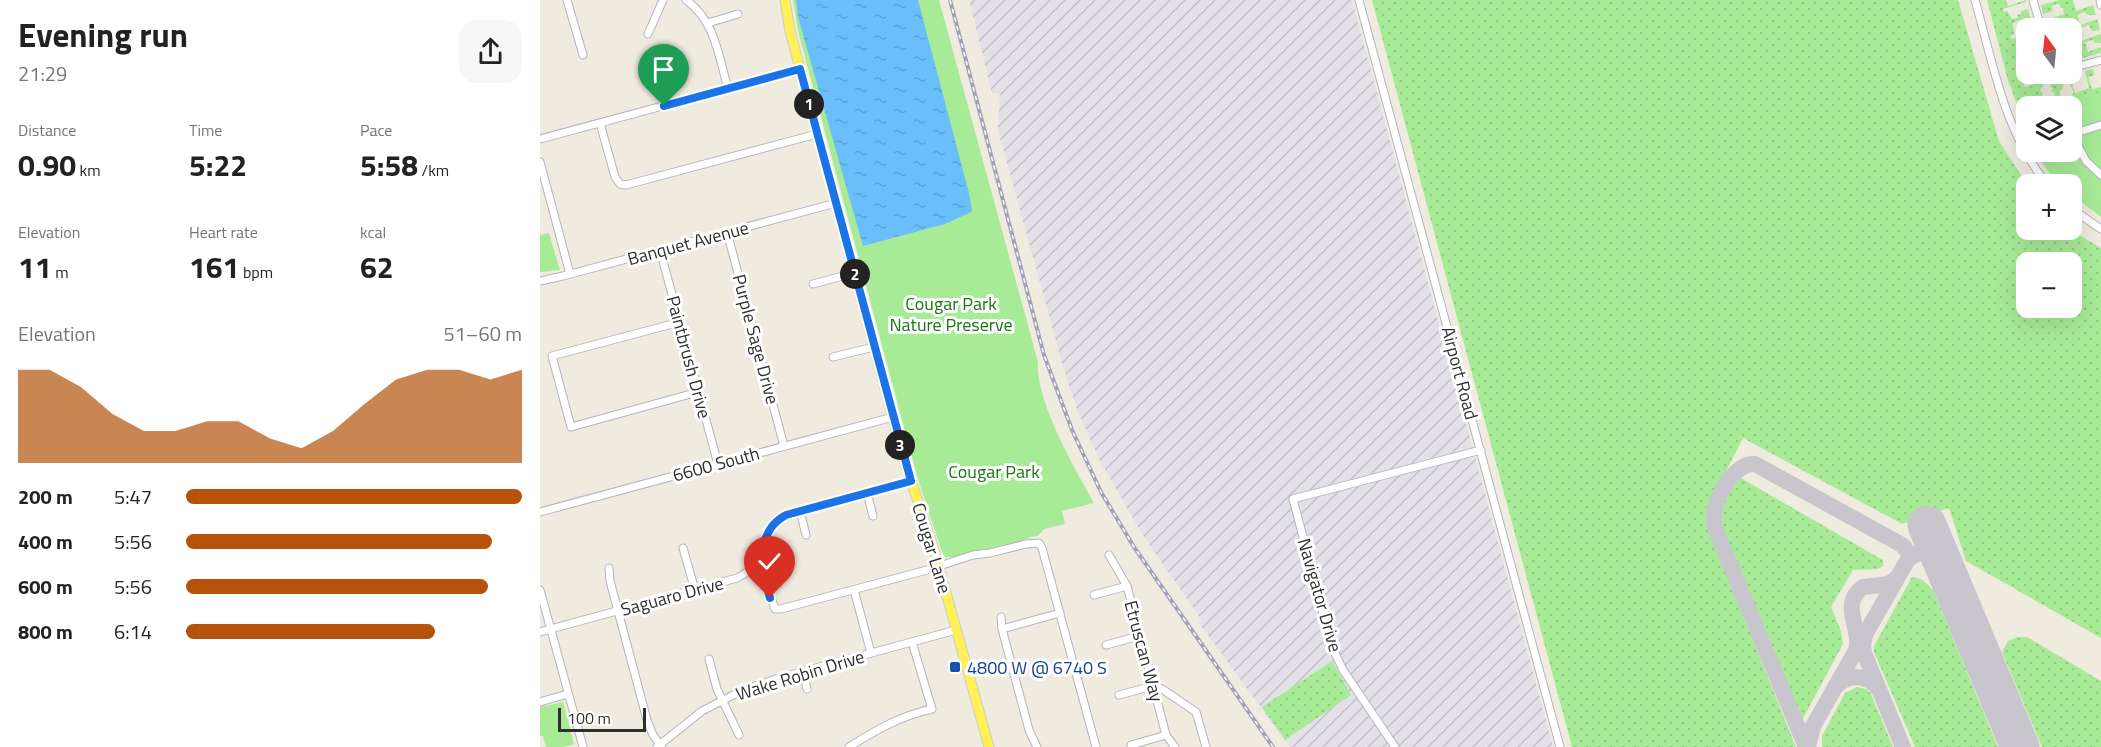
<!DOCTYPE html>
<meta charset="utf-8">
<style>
body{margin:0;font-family:"Titillium Web",sans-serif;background:#f6f6f6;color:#222;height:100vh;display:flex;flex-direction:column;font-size:22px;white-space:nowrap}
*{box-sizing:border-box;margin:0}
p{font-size:20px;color:#767676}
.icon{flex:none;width:33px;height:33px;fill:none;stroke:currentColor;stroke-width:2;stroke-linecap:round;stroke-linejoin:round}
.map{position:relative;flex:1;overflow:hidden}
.details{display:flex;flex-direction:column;background:#fff;width:540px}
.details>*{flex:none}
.needle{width:39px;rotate:345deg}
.controls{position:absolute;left:1476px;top:18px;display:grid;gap:12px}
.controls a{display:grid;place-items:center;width:66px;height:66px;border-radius:12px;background:#fff;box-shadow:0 6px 24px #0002;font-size:30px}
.scale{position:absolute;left:18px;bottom:15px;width:88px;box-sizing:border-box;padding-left:6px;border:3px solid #2e2e2e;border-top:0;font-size:16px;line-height:21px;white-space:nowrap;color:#2e2e2e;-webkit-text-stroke:4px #fff;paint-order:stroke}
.pin{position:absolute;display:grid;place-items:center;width:51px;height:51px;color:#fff;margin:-62px -26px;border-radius:50% 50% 50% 0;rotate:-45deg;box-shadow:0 0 6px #0007}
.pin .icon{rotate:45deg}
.km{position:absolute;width:30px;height:30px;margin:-15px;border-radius:50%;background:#222;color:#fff;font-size:16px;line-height:30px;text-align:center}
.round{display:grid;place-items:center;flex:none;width:63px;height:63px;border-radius:18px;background:#f6f6f6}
.headline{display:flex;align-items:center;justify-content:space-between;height:102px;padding:0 18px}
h1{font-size:33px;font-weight:700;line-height:45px}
.stats{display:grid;grid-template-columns:repeat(3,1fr);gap:9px;height:102px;padding:6px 18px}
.stats div{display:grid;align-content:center}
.stats b{font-size:30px;font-weight:700}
.stats small{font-size:16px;font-weight:400}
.stats p{font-size:16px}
.chart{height:168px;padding:12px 18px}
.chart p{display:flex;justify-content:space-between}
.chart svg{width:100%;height:108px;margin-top:6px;fill:#b45309;opacity:.7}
ul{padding:0 18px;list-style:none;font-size:20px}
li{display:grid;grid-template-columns:96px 72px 1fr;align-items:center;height:45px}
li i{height:15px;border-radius:8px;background:#b45309}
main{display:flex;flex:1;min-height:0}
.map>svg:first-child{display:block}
.industrial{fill:url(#industrial-furrows)}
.grass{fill:url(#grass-dots);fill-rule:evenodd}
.park{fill:#a8eb97}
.water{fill:url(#water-ripples)}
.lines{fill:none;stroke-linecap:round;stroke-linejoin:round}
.taxiway{stroke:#c8c6cc;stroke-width:16}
.runway{stroke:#c8c6cc;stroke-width:39}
.minor-casing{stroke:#b3b4c2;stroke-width:9}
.major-casing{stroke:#cdcdcd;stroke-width:11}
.minor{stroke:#fff;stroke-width:7}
.major{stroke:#fef056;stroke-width:9}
.rail-casing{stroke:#a1a1ba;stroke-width:4}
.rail{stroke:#fff;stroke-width:1.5;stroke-dasharray:4.5;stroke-linecap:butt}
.route-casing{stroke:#fff;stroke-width:12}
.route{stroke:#1a73e8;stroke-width:8}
.transit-dot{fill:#1a4fb4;stroke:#fff;stroke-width:2}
.labels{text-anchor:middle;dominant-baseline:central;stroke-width:6;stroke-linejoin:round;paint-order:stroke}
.street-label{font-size:18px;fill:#2e2e2e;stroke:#fff}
.park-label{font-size:18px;fill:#1a7514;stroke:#fff}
.transit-label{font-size:18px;fill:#164399;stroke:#fff;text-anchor:start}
</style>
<main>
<section class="details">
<div class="headline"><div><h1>Evening run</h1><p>21:29</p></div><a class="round"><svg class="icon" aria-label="share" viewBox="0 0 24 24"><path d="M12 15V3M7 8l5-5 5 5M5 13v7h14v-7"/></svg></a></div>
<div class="stats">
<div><p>Distance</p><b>0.90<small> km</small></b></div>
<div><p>Time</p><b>5:22</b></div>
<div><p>Pace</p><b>5:58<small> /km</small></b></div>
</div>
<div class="stats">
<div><p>Elevation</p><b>11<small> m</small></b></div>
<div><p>Heart rate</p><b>161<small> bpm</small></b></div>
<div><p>kcal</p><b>62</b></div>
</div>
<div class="chart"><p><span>Elevation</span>51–60 m</p>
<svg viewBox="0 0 160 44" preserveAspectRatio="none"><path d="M0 44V6L10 6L20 13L30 24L40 31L50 31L60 27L70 27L80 34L90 38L100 31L110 20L120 10L130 6L140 6L150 10L160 6V44z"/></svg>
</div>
<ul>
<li><b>200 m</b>5:47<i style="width:100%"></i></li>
<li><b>400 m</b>5:56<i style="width:91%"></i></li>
<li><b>600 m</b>5:56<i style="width:90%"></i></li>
<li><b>800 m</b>6:14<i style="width:74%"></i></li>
</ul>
</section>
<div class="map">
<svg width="1561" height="747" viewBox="0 0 1561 747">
<defs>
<pattern id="industrial-furrows" width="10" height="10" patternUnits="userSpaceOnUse" patternTransform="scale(1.5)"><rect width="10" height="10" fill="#e4e0e8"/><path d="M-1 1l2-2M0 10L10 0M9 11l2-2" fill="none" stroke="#c4c0c7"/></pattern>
<pattern id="grass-dots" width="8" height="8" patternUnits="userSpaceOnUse" patternTransform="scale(1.5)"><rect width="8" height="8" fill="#a8eb97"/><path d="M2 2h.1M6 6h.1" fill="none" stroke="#91ca82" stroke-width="1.8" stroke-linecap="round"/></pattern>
<pattern id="water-ripples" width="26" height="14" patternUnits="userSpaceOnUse" patternTransform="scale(1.5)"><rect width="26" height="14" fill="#6abffb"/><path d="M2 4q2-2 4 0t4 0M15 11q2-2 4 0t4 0" fill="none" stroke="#5ca4d7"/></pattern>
</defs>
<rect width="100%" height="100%" fill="#f0ebdf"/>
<polygon class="industrial" points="429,0 812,0 1013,747 750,747 659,623 663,622 602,534 559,459 538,412 524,370 458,130 460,93 452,93"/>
<g class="grass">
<path d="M832,0h586l41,141 28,43 -1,46h45l30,18v390l-135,-77 -17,-53 -47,16 -159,-86 -37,72 2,19 88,218h-224zM1486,262h46v46h-46z"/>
<polygon points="1447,0 1466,0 1468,6 1486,0 1486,2 1463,9 1464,12 1467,11 1472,19 1478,18 1477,15 1481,14 1481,11 1488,9 1492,24 1486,26 1485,23 1480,20 1473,23 1474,34 1470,36 1472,39 1486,35 1486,37 1476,41 1481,51 1486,49 1486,55 1483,56 1484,61 1483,61 1484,66 1486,67 1486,71 1484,72 1487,80 1483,81 1485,87 1498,83 1497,74 1503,74 1507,78 1500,91 1503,93 1501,98 1512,102 1515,93 1511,91 1513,88 1510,87 1512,81 1523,80 1523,89 1519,91 1521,98 1526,97 1527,99 1533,98 1532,94 1534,93 1526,77 1539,73 1541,78 1532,82 1535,93 1549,88 1545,71 1553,69 1554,75 1548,77 1552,89 1561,87 1561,99 1532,106 1486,106 1486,129 1468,80"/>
<polygon points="1520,0 1533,0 1536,11 1553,5 1556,15 1547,15 1545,12 1537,15 1541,25 1557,19 1560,30 1552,31 1549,25 1541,28 1542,33 1538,35 1541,41 1561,34 1561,43 1555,43 1553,40 1545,42 1548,52 1561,47 1561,53 1532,61 1532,56 1534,55 1532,46 1532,28 1528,28 1525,18 1506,24 1505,21 1524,14 1523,8 1521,8 1519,4 1512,6 1513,11 1503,14 1501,5"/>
<path d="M1199,477l144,83v6l-5,3 -25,1 -22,37 10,24 2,13 -43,80 -12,-34 -68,-167c-3,-17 11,-32 19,-46z"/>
<path d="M1372,577c10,0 14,6 21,13l65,157h-83l-41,-95v-6z"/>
<polygon points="1477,637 1487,637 1561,681 1561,747 1502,747 1462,652 1468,641"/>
<polygon points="792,661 811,695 745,740 722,707"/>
<polygon points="1317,687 1326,689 1331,694 1353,747 1282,747 1282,736 1305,693"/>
</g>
<g class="park">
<path d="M253,0h146l99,362c-3,38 37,107 56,141l-32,8 3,13 -21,5 -6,7c-8,0 -11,4 -18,6 -12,3 -66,17 -75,15l-3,-5 -25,-76 -119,-445z"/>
<polygon points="1561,92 1561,217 1532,195 1532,184 1520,184 1504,166 1495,152 1532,152 1532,106 1508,106"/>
<polygon points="9,233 20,270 0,272 0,235"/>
<polygon points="23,702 34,744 24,747 6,747 3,736 0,736 0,707"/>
</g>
<polygon class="water" points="256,0 378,0 429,193 432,209 431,212 405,224 323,246 258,17"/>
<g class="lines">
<g class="taxiway">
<polyline points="1325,635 1323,645 1324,653 1363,747"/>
<path d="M1316,651c7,-23 -18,-46 7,-64l26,-3 8,-6"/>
<path d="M1295,687c13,-14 33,-13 44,3"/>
<path d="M1266,747l-92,-221c0,-6 -1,-13 1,-19 5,-17 21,-44 40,-43l147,81 10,11"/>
<path d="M1268,747l5,-21 94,-165c13,-13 25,-10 36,2"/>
</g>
<polyline class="runway" points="1387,525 1480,747"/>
<defs>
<g id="minor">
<polyline points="27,0 43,55"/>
<path d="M146,0c29,20 33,57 42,89"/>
<polyline points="819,0 1020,747"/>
<path d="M1435,0c18,63 29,132 72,184"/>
<polyline points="1493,0 1501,28"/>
<polyline points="1560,0 1561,5"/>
<polyline points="168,23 198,14"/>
<polyline points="108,34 123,0"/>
<polyline points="1532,68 1561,60"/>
<polyline points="60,123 75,177 80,184 86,185 277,134"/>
<polyline points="1532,134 1546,161 1561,175"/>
<polyline points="1532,134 1561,125"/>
<polyline points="0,139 260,69"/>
<polyline points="0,162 30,274"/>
<polyline points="1532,209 1561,229"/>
<polyline points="187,232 244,446"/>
<polyline points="120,250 178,464"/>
<polyline points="0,281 23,276 296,203"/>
<polyline points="273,284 314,273"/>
<polyline points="140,322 12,356 31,427 158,392"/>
<polyline points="293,357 334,347"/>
<polyline points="327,493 333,516"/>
<polyline points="260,511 266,535"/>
<polyline points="0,512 353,417"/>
<polyline points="143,548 155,590"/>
<polyline points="569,555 587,586 626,735 635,747"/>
<polyline points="214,567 225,580 235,609 241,609 387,570 433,555 450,553 486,544 499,543 502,548 556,747"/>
<polyline points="69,568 70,581 107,720 113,735 121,746"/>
<polyline points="0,590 43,747"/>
<polyline points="314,590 331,653"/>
<polyline points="554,595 587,586"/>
<polyline points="461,617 462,629 489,730 497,747"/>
<polyline points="462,629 520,613"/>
<path d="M0,632l197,-54c32,-15 18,-37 37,-55 13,-12 35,-15 52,-19 28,-8 57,-15 85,-23"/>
<polyline points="566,645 599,636"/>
<polyline points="169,659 177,689 199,735"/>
<polyline points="263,672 267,689"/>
<polyline points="579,695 613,686 622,689 656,712 666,747"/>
<polyline points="0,702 28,694"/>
<polyline points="591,745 626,735"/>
<polyline points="117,747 162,711 203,690 239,678 416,630"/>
<path d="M309,747c27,-17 51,-31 83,-38l-20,-67"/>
<polyline points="855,747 803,670 792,647 753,499 941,450"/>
</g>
<polyline id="major" points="245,0 250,31 365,463 393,546 449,747"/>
</defs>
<use href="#minor" class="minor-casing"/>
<use href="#major" class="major-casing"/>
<use href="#minor" class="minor"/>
<use href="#major" class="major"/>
<defs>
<polyline id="rail" points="410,0 504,355 532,430 561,492 594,547 733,747"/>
</defs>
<use href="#rail" class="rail-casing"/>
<use href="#rail" class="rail"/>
</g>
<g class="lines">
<defs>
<path id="route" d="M124,106l136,-37 111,412 -125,34c-24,13 -20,32 -32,52l11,13 5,18"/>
</defs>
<use href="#route" class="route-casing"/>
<use href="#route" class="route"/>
</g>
<rect class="transit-dot" x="409" y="661" width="12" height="12" rx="3"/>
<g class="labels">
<g class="street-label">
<text transform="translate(148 243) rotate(-15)">Banquet Avenue</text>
<text transform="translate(216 339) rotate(75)">Purple Sage Drive</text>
<text transform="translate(149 357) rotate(75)">Paintbrush Drive</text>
<text transform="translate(920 373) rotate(75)">Airport Road</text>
<text transform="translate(176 464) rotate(-15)">6600 South</text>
<text transform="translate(392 548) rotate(73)">Cougar Lane</text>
<text transform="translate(780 595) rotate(74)">Navigator Drive</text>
<text transform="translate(132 596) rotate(-15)">Saguaro Drive</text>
<text transform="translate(604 651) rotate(75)">Etruscan Way</text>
<text transform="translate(260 675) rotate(-17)">Wake Robin Drive</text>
</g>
<g class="park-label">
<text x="411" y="303">Cougar Park<tspan x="411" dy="21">Nature Preserve</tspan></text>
<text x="454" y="471">Cougar Park</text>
</g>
<g class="transit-label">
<text x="427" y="667">4800 W @ 6740 S</text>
</g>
</g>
</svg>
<div class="controls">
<a><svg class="needle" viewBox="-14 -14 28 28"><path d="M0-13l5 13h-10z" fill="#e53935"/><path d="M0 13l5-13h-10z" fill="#767676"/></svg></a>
<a><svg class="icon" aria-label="layers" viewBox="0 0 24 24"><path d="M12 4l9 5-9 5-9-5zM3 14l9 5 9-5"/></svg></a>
<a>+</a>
<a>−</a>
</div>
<div class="scale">100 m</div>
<div class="pin" style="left:124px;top:106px;background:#1e9e55"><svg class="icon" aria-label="arrive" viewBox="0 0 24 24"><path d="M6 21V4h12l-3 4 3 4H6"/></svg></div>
<div class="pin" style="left:230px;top:598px;background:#d93025"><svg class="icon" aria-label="check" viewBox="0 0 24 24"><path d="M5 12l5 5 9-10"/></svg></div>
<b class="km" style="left:269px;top:104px">1</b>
<b class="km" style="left:315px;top:274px">2</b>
<b class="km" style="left:360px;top:445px">3</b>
</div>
</main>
